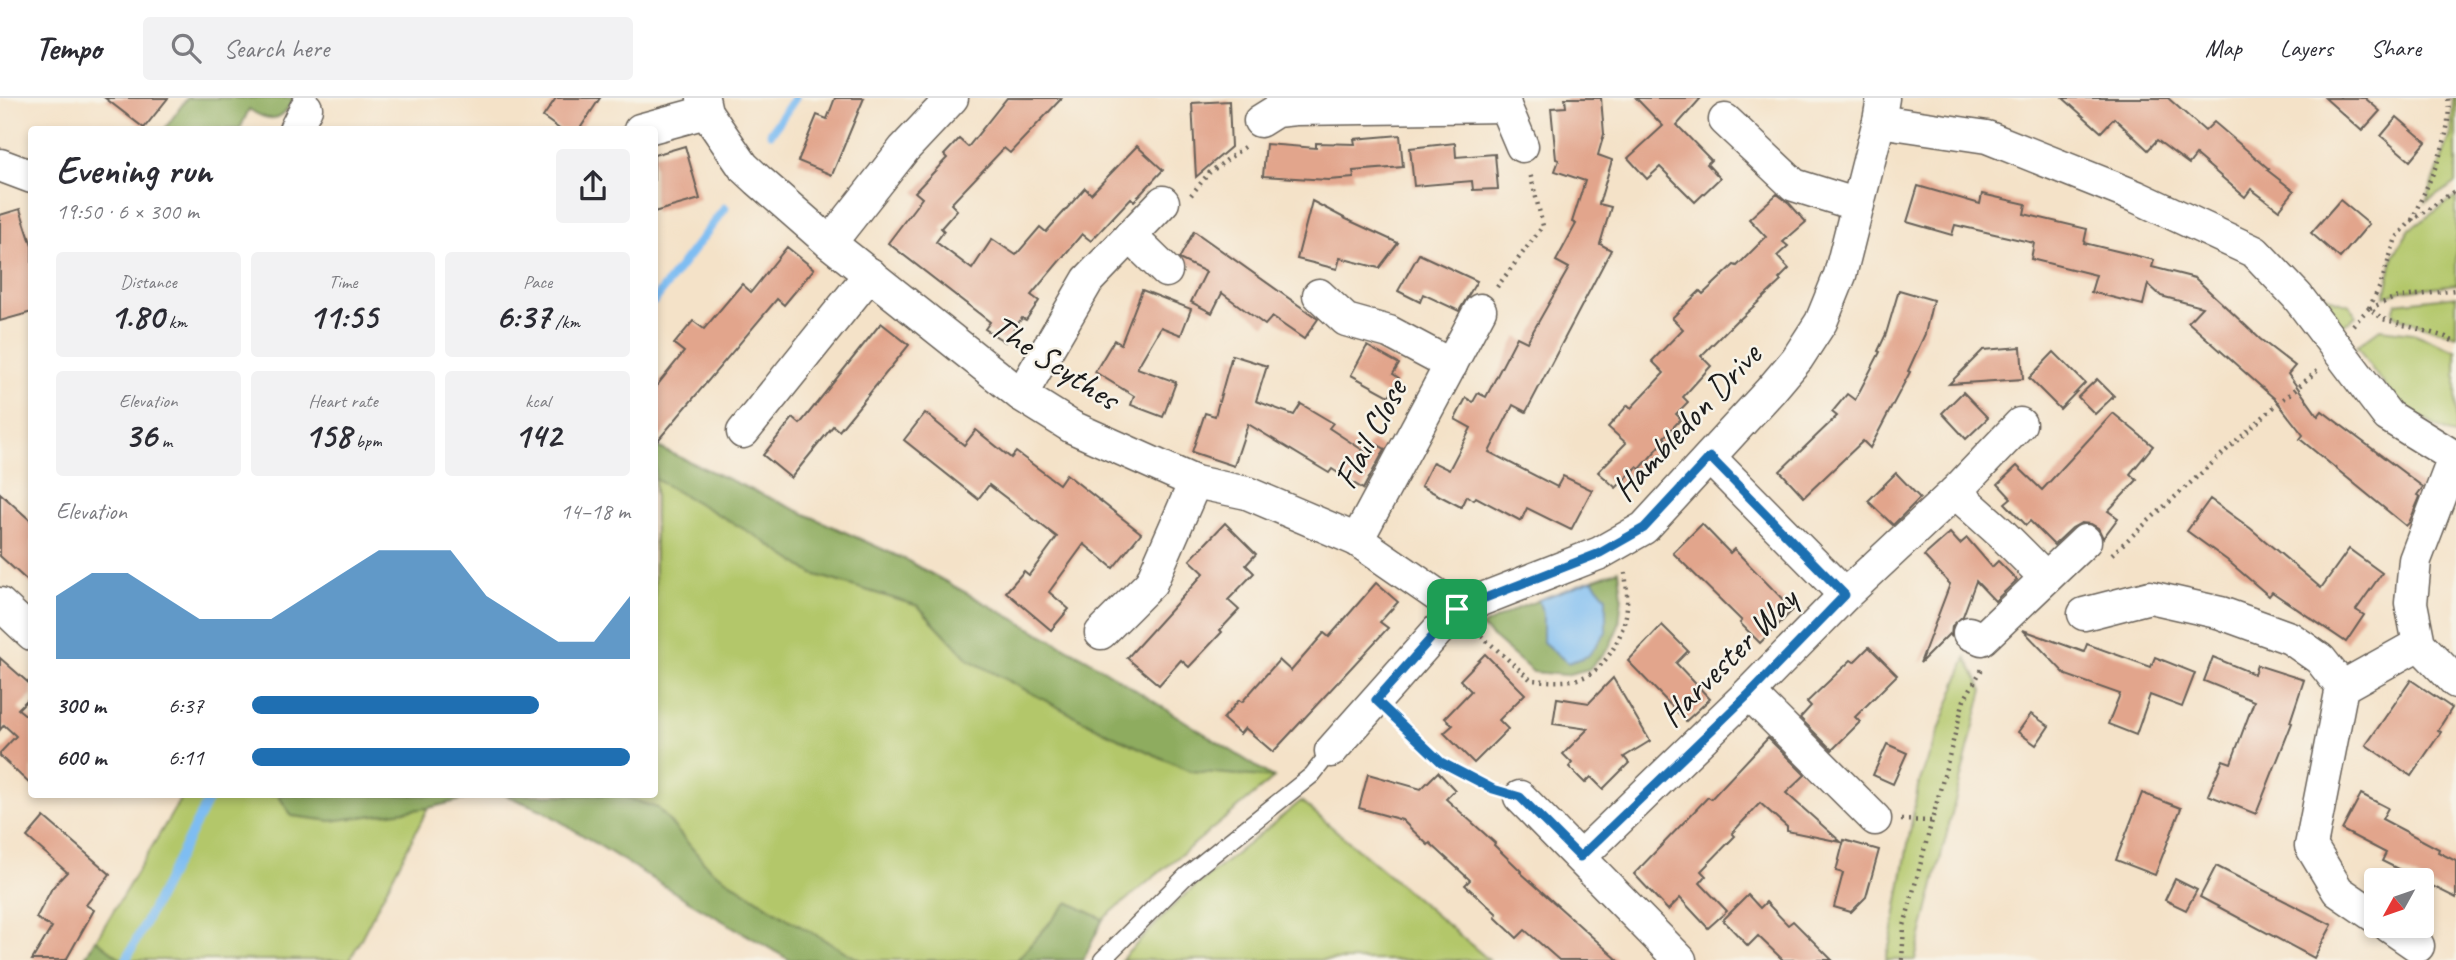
<!DOCTYPE html>
<meta charset="utf-8">
<style>
body{margin:0;font-family:Caveat,sans-serif;background:#f2f2f3;color:#2b2b33;height:100vh;display:flex;flex-direction:column;font-size:26px;white-space:nowrap}
*{box-sizing:border-box;margin:0}
p{font-size:23px;color:#7c7c81}
.icon{flex:none;width:38px;height:38px;fill:none;stroke:currentColor;stroke-width:2;stroke-linecap:round;stroke-linejoin:round}
.map{position:relative;flex:1;overflow:hidden}
.sheet{position:absolute;left:28px;top:28px;width:630px;height:672px;display:flex;flex-direction:column;background:#fff;border-radius:7px;box-shadow:0 4px 10px #0003}
.sheet>*{flex:none}
.needle{width:46px;rotate:230deg}
.buttons{position:absolute;left:2364px;top:770px;display:grid;gap:14px}
.buttons a{display:grid;place-items:center;width:70px;height:70px;border-radius:7px;background:#fff;box-shadow:0 4px 10px #0003;font-size:35px}
.pin{position:absolute;display:grid;place-items:center;width:60px;height:60px;color:#fff;margin:-30px;border-radius:14px;box-shadow:0 4px 10px #0006}
.round{display:grid;place-items:center;flex:none;width:74px;height:74px;border-radius:7px;background:#f2f2f3}
.summary{display:flex;align-items:center;justify-content:space-between;height:119px;padding:0 28px}
h1{font-size:38px;font-weight:800;line-height:52px}
.stats{display:grid;grid-template-columns:repeat(3,1fr);gap:10px;height:119px;padding:7px 28px}
.stats div{display:grid;align-content:center;border-radius:7px;background:#f2f2f3;text-align:center}
.stats b{font-size:35px;font-weight:800}
.stats small{font-size:19px;font-weight:400}
.stats p{font-size:19px}
.chart{height:196px;padding:14px 28px}
.chart p{display:flex;justify-content:space-between}
.chart svg{width:100%;height:126px;margin-top:7px;fill:#1f6fb2;opacity:.7}
ul{padding:0 28px;list-style:none;font-size:23px}
li{display:grid;grid-template-columns:112px 84px 1fr;align-items:center;height:52px}
li i{height:18px;border-radius:9px;background:#1f6fb2}
header{display:flex;align-items:center;gap:42px;box-sizing:border-box;height:98px;padding:0 35px;background:#fff;border-bottom:2px solid #e1e1e2}
header strong{font-size:33px}
nav{display:flex;gap:38px;margin-inline-start:auto;font-size:24px}
.search{width:490px;height:63px;background:#f2f2f3;display:flex;align-items:center;gap:18px;box-sizing:border-box;padding:0 24px;border-radius:7px;color:#7c7c81;font-size:26px}
.map>svg:first-child{display:block}
.green{fill:#b3c76b;stroke:#687244;stroke-width:2}
.forest{fill:#8eac5f;stroke:#55643e;stroke-width:2}
.water{fill:#7ebdf2;stroke:#4d6c87;stroke-width:2}
.lines{fill:none;stroke-linecap:round;stroke-linejoin:round}
.stream{stroke:#7ebdf2;stroke-width:9}
.building{fill:#e2a58c}
.lane-casing{stroke:#686158;stroke-width:19}
.street-casing{stroke:#686158;stroke-width:35}
.path{stroke:#686158;stroke-width:4.5;stroke-dasharray:2 5;stroke-linecap:butt}
.lane{stroke:#fff;stroke-width:16}
.street{stroke:#fff;stroke-width:32}
.route-casing{stroke:#fff;stroke-width:14}
.route{stroke:#1f6fb2;stroke-width:9}
.labels{text-anchor:middle;dominant-baseline:central;stroke-width:5;stroke-linejoin:round;paint-order:stroke}
.street-label{font-size:35px;fill:#1c1c1c;stroke:#f7f3e8}
</style>
<header>
<strong>Tempo</strong>
<div class="search"><svg class="icon" aria-label="search" viewBox="0 0 24 24"><circle cx="10" cy="10" r="6"/><path d="M15 15l6 6"/></svg>Search here</div>
<nav><a>Map</a><a>Layers</a><a>Share</a></nav>
</header>
<div class="map">
<svg width="2456" height="862" viewBox="0 0 2456 862">
<rect width="100%" height="100%" fill="#f7f3e8"/>
<filter id="ink" filterUnits="userSpaceOnUse"><feTurbulence type="fractalNoise" baseFrequency=".0143" numOctaves="2"/><feDisplacementMap in="SourceGraphic" scale="14" xChannelSelector="R" yChannelSelector="G"/><feConvolveMatrix kernelMatrix="1 2 1 2 8 2 1 2 1" color-interpolation-filters="sRGB"/></filter>
<filter id="wash" filterUnits="userSpaceOnUse"><feTurbulence type="fractalNoise" baseFrequency=".00686" numOctaves="4" result="noise"/><feDisplacementMap in="SourceGraphic" scale="28" xChannelSelector="R" yChannelSelector="G"/><feGaussianBlur stdDeviation="1.57" result="paint"/><feColorMatrix in="noise" values="0 0 0 0 0 0 0 0 0 0 0 0 0 0 0 0 0 1.4 0 .05"/><feComposite in="paint" operator="in"/></filter>
<g filter="url(#wash)">
<rect width="100%" height="100%" fill="#f4e2c8"/>
<g class="green">
<polygon points="2453,0 2456,0 2456,85 2426,104 2451,36"/>
<polygon points="2456,99 2456,186 2403,193 2385,198 2394,157 2410,131"/>
<polygon points="2318,193 2334,202 2350,207 2356,218 2340,230 2314,196"/>
<polygon points="2456,198 2456,238 2399,220 2393,214 2396,205"/>
<path d="M2380,231l33,4 43,17v86c-48,-21 -72,-45 -99,-90z"/>
<polygon points="655,348 904,461 1087,561 1274,680 1103,821 1083,862 790,862 687,802 542,712 505,697 654,696"/>
<polygon points="1966,560 1983,592 1915,862 1886,862 1893,832 1918,688"/>
<polygon points="183,697 481,697 428,710 350,862 84,862"/>
<polygon points="1301,703 1489,862 1121,862 1180,801"/>
</g>
<g class="forest">
<path d="M187,0h107c-11,23 -24,26 -45,11l-9,20 -76,1z"/>
<polygon points="655,348 904,461 1087,561 1274,680 1190,673 1105,634 969,562 918,508 813,476 756,438 655,381"/>
<polygon points="1619,472 1622,498 1619,527 1609,550 1589,571 1565,577 1533,574 1481,529 1516,511"/>
<polygon points="278,697 481,697 428,710 331,723 292,718"/>
<polygon points="505,697 619,697 658,710 709,770 788,821 860,862 790,862 687,802 542,712"/>
<polygon points="1068,804 1103,821 1083,862 1017,862"/>
<polygon points="95,841 123,862 84,862"/>
</g>
<polygon class="water" points="1592,482 1606,499 1606,534 1588,558 1568,565 1543,544 1543,515 1538,502"/>
<g class="lines">
<g class="stream">
<polyline points="771,35 795,0"/>
<polyline points="654,203 725,110"/>
<polyline points="126,862 211,696"/>
</g>
</g>
<g id="blocks">
<g class="building">
<polygon points="105,0 168,0 144,30"/>
<polygon points="556,0 600,0 579,32 561,32 543,19"/>
<polygon points="835,0 864,0 832,77 798,63 817,17 827,21"/>
<polygon points="1007,0 1062,0 1010,55 1004,50 951,106 957,112 941,130 944,133 936,144 972,171 992,141 1016,157 1040,129 1046,134 1085,90 1091,96 1137,48 1163,72 1134,103 1131,100 1091,143 1082,136 1031,197 1039,203 1026,222 1022,220 1005,244 985,231 990,224 888,145 922,100 915,94 947,60 944,57 959,41 968,49"/>
<polygon points="1565,0 1601,0 1604,36 1598,57 1612,62 1599,106 1611,109 1600,146 1611,152 1526,314 1513,307 1489,354 1557,389 1563,378 1592,392 1571,432 1527,410 1521,423 1476,399 1474,402 1466,398 1461,409 1421,388 1433,364 1449,372 1471,330 1455,321 1466,300 1473,304 1478,295 1486,299 1517,239 1527,244 1569,170 1556,163 1576,126 1572,124 1585,83 1555,73 1559,62 1556,61 1551,10 1566,9"/>
<polygon points="1636,0 1701,0 1677,27 1711,62 1707,66 1720,80 1695,104 1660,69 1647,81 1628,60 1663,28"/>
<polygon points="2063,0 2168,0 2205,33 2214,24 2269,71 2267,72 2294,93 2279,112 2251,91 2245,99 2196,57 2189,66 2157,42 2148,52 2114,20 2101,34"/>
<polygon points="2325,0 2365,0 2380,13 2362,33"/>
<polygon points="1229,3 1231,49 1196,79 1192,5"/>
<polygon points="2397,19 2426,44 2410,63 2381,38"/>
<polygon points="1400,37 1403,69 1353,73 1354,80 1328,82 1263,78 1266,46 1316,50 1316,45 1355,46 1354,41"/>
<polygon points="1455,45 1456,59 1495,56 1498,91 1473,92 1472,83 1414,88 1410,50"/>
<polygon points="685,48 700,101 654,114 654,57"/>
<polygon points="1918,88 1980,106 1982,96 2026,106 2024,116 2087,131 2084,145 2154,162 2152,169 2195,180 2260,241 2295,268 2288,276 2318,318 2322,313 2423,389 2417,397 2420,399 2409,425 2406,428 2300,341 2303,337 2275,301 2188,224 2202,209 2161,198 2148,186 2143,207 2091,194 2096,177 2031,161 2034,145 1955,127 1952,137 1907,124"/>
<polygon points="1777,96 1789,105 1806,124 1783,144 1788,148 1777,158 1789,171 1779,181 1781,183 1739,222 1738,221 1701,258 1711,268 1683,299 1688,304 1676,316 1681,321 1664,339 1666,341 1640,371 1637,369 1616,390 1598,374 1626,345 1608,329 1628,307 1631,310 1664,275 1652,263 1683,231 1672,220 1700,193 1703,196 1734,167 1737,168 1766,139 1749,121"/>
<polygon points="2340,102 2369,126 2340,160 2311,135"/>
<polygon points="1312,103 1346,121 1398,145 1379,170 1340,160 1337,171 1297,161"/>
<polygon points="20,111 32,148 32,214 0,223 0,117"/>
<polygon points="1194,133 1318,221 1304,241 1272,219 1265,227 1222,195 1212,215 1191,204 1206,174 1179,161"/>
<polygon points="787,149 814,171 784,207 777,201 654,347 654,291 684,254 674,246 693,223 704,231 742,186 751,194"/>
<polygon points="1419,156 1477,183 1459,213 1423,196 1420,204 1398,193"/>
<polygon points="1142,192 1191,211 1181,237 1161,229 1137,270 1176,284 1163,319 1131,307 1134,298 1095,274 1114,242 1121,246"/>
<polygon points="1899,192 1933,202 1925,236 1908,273 1910,274 1870,350 1863,343 1804,399 1780,373 1837,318 1832,314 1847,296 1855,302 1880,254 1878,253 1886,236"/>
<polygon points="881,225 909,247 839,333 833,328 791,380 763,357 793,320 800,326"/>
<polygon points="1367,248 1399,266 1393,276 1399,280 1389,298 1351,277"/>
<polygon points="2021,249 2023,281 1949,286 1983,252"/>
<polygon points="2054,254 2085,285 2060,311 2029,280"/>
<polygon points="1232,257 1267,268 1256,303 1294,317 1301,306 1333,325 1329,330 1364,353 1371,343 1385,351 1363,391 1332,371 1329,375 1248,326 1234,368 1192,354 1205,315 1215,318"/>
<polygon points="2097,281 2114,298 2095,316 2078,299"/>
<polygon points="1963,294 1988,320 1966,341 1942,315"/>
<polygon points="925,315 964,347 976,332 1011,360 1016,354 1059,386 1066,376 1141,435 1113,470 1084,446 1049,494 1069,511 1051,532 1006,494 1024,473 1029,477 1057,439 989,387 978,401 904,342"/>
<polygon points="2113,315 2153,348 2130,376 2137,382 2108,413 2118,420 2103,440 2098,430 2091,426 2081,425 2072,430 2054,447 2030,423 2026,427 2005,405 2011,400 1998,386 2017,368 2042,392"/>
<polygon points="1896,375 1920,400 1893,427 1868,403"/>
<polygon points="0,395 32,424 32,487 0,458"/>
<polygon points="2210,401 2250,430 2321,490 2349,451 2382,475 2356,512 2364,517 2346,544 2272,494 2269,498 2227,462 2187,433"/>
<polygon points="1225,425 1256,456 1246,467 1254,475 1228,502 1239,512 1220,532 1222,534 1189,569 1181,562 1159,587 1127,560 1204,475 1190,462"/>
<polygon points="1702,426 1730,455 1734,451 1793,512 1760,545 1740,525 1742,523 1673,455"/>
<polygon points="1950,435 1960,446 1967,440 1992,469 1998,463 2017,482 1995,503 1976,483 1963,518 1952,528 1951,538 1949,536 1920,565 1950,486 1924,458"/>
<polygon points="1376,485 1398,504 1380,524 1388,530 1273,654 1245,630 1240,636 1223,621 1239,602 1242,604 1279,562 1291,573 1324,535 1329,539"/>
<polygon points="1662,527 1688,553 1676,565 1710,601 1686,623 1628,563"/>
<polygon points="2023,532 2084,554 2087,546 2151,569 2155,559 2195,575 2182,609 2150,597 2136,637 2108,626 2120,596 2066,577"/>
<polygon points="1869,549 1897,577 1855,619 1860,624 1832,652 1800,620 1811,608 1807,604 1851,562 1854,564"/>
<polygon points="1485,556 1525,596 1499,622 1508,631 1474,665 1444,635 1453,627 1445,620 1471,593 1460,582"/>
<polygon points="2213,559 2254,576 2257,567 2304,582 2290,624 2292,625 2256,716 2208,697 2223,662 2231,665 2254,603 2204,583"/>
<polygon points="0,560 32,588 32,597 18,611 32,622 32,688 0,658 0,655 16,638 4,627 0,632"/>
<polygon points="1613,580 1650,643 1624,659 1629,665 1603,691 1591,679 1585,685 1569,669 1572,665 1563,656 1588,631 1553,626 1557,600 1589,605"/>
<polygon points="2411,582 2452,610 2438,632 2441,634 2411,678 2366,647"/>
<polygon points="2031,616 2049,628 2036,647 2018,634"/>
<polygon points="1768,640 1805,677 1786,695 1841,744 1787,733 1787,729 1760,705 1732,735 1735,738 1701,773 1706,778 1700,785 1727,813 1708,830 1680,800 1668,812 1634,776 1708,699 1711,701"/>
<polygon points="1887,646 1907,655 1893,686 1873,677"/>
<polygon points="1438,674 1455,692 1446,701 1495,745 1494,747 1521,773 1520,774 1618,862 1559,862 1525,832 1517,840 1495,819 1497,816 1465,787 1470,782 1430,745 1428,747 1402,722 1359,710 1368,676 1421,691"/>
<polygon points="2142,695 2181,710 2155,777 2116,762"/>
<polygon points="2361,696 2388,710 2382,721 2439,751 2438,754 2456,763 2456,800 2382,763 2386,755 2342,732"/>
<polygon points="44,719 110,776 86,807 94,812 66,862 32,862 52,829 36,820 52,790 67,774 27,739"/>
<polygon points="1844,742 1879,752 1866,799 1851,814 1834,809 1843,775 1836,773"/>
<polygon points="2216,768 2332,827 2314,860 2200,799"/>
<polygon points="2175,781 2197,792 2186,812 2165,802"/>
<polygon points="1748,797 1760,810 1766,804 1788,827 1793,823 1832,862 1783,862 1758,838 1748,848 1723,822"/>
</g>
</g>
</g>
<g filter="url(#ink)">
<use href="#blocks" fill-opacity="0" stroke="#686158" stroke-width="2"/>
<g class="lines">
<defs>
<polyline id="lane" points="1102,862 1186,778 1312,677 1331,653"/>
<g id="street">
<polyline points="703,0 706,14 743,68 758,82 830,145 1021,297 1072,329 1195,384 1247,395 1357,442 1457,511"/>
<polyline points="1504,0 1505,8 1522,48"/>
<polyline points="1725,22 1794,87 1858,107"/>
<polyline points="1260,23 1276,13 1295,11 1505,8"/>
<polyline points="1879,23 1987,39 2137,99 2255,154 2297,198 2388,318 2456,360"/>
<polyline points="295,32 306,10"/>
<polyline points="640,32 706,14"/>
<polyline points="0,67 32,79"/>
<polyline points="1130,138 1166,173"/>
<polyline points="830,145 904,51 952,0"/>
<polyline points="1319,197 1346,222 1389,234 1451,267"/>
<polyline points="1021,297 1088,182 1163,104"/>
<polyline points="743,334 870,176"/>
<polyline points="1710,360 1845,497"/>
<polyline points="2454,360 2415,462 2411,505 2419,546 2456,584"/>
<polyline points="1955,394 2002,436 2046,480"/>
<polyline points="1357,442 1480,212"/>
<polyline points="0,506 32,536"/>
<polyline points="2084,516 2150,499 2221,515 2290,540 2320,561 2342,589"/>
<polyline points="1101,535 1151,485 1195,384"/>
<polyline points="1969,535 1982,541 2085,443"/>
<polyline points="1749,595 1875,721"/>
<polyline points="1331,653 1457,511 1600,455 1644,430 1770,293 1797,261 1821,224 1840,177 1879,23 1883,0"/>
<polyline points="1520,699 1680,862"/>
<polyline points="1580,759 1749,595 1845,497 1955,394 2020,326"/>
<polyline points="2376,819 2338,793 2311,748 2342,589 2419,546"/>
<polyline points="2389,828 2418,848"/>
</g>
</defs>
<use href="#lane" class="lane-casing"/>
<use href="#street" class="street-casing"/>
<g class="path">
<polyline points="1191,97 1209,75 1247,47"/>
<path d="M2412,122c16,-38 41,-79 36,-122"/>
<polyline points="1497,189 1543,128 1530,75"/>
<polyline points="2369,210 2380,188 2396,140 2411,123 2456,92"/>
<polyline points="2370,210 2394,200 2456,192"/>
<polyline points="2353,227 2369,210 2383,221 2446,239 2456,245"/>
<polyline points="2112,456 2273,310 2317,273"/>
<path d="M1476,533l55,49c15,1 35,3 50,-2 21,-6 38,-35 43,-55 5,-14 3,-35 1,-50"/>
<polyline points="1395,621 1441,664 1492,691"/>
<polyline points="1901,722 1932,723"/>
<polyline points="1902,862 1904,828 1964,602 1982,571"/>
</g>
<use href="#lane" class="lane"/>
<use href="#street" class="street"/>
</g>
</g>
<g class="lines" filter="url(#ink)">
<defs>
<polygon id="route" points="1710,359 1845,497 1749,596 1580,759 1520,699 1493,691 1441,664 1376,602 1457,511 1600,455 1644,430"/>
</defs>
<use href="#route" class="route-casing"/>
<use href="#route" class="route"/>
</g>
<g class="labels">
<g class="street-label">
<text transform="translate(1055 264) rotate(33)">The Scythes</text>
<text transform="translate(1686 324) rotate(-47)">Hambledon Drive</text>
<text transform="translate(1370 336) rotate(-62)">Flail Close</text>
<text transform="translate(1728 559) rotate(-45)">Harvester Way</text>
</g>
</g>
</svg>
<div class="buttons">
<a><svg class="needle" viewBox="-14 -14 28 28"><path d="M0-13l5 13h-10z" fill="#e53935"/><path d="M0 13l5-13h-10z" fill="#7c7c81"/></svg></a>
</div>
<div class="pin" style="left:1457px;top:511px;background:#1e9e55"><svg class="icon" aria-label="arrive" viewBox="0 0 24 24"><path d="M6 21V4h12l-3 4 3 4H6"/></svg></div>
<section class="sheet">
<div class="summary"><div><h1>Evening run</h1><p>19:50 · 6 × 300 m</p></div><a class="round"><svg class="icon" aria-label="share" viewBox="0 0 24 24"><path d="M12 15V3M7 8l5-5 5 5M5 13v7h14v-7"/></svg></a></div>
<div class="stats">
<div><p>Distance</p><b>1.80<small> km</small></b></div>
<div><p>Time</p><b>11:55</b></div>
<div><p>Pace</p><b>6:37<small> /km</small></b></div>
</div>
<div class="stats">
<div><p>Elevation</p><b>36<small> m</small></b></div>
<div><p>Heart rate</p><b>158<small> bpm</small></b></div>
<div><p>kcal</p><b>142</b></div>
</div>
<div class="chart"><p><span>Elevation</span>14–18 m</p>
<svg viewBox="0 0 160 44" preserveAspectRatio="none"><path d="M0 44V22L10 14L20 14L30 22L40 30L50 30L60 30L70 22L80 14L90 6L100 6L110 6L120 22L130 30L140 38L150 38L160 22V44z"/></svg>
</div>
<ul>
<li><b>300 m</b>6:37<i style="width:76%"></i></li>
<li><b>600 m</b>6:11<i style="width:100%"></i></li>
</ul>
</section>
</div>
